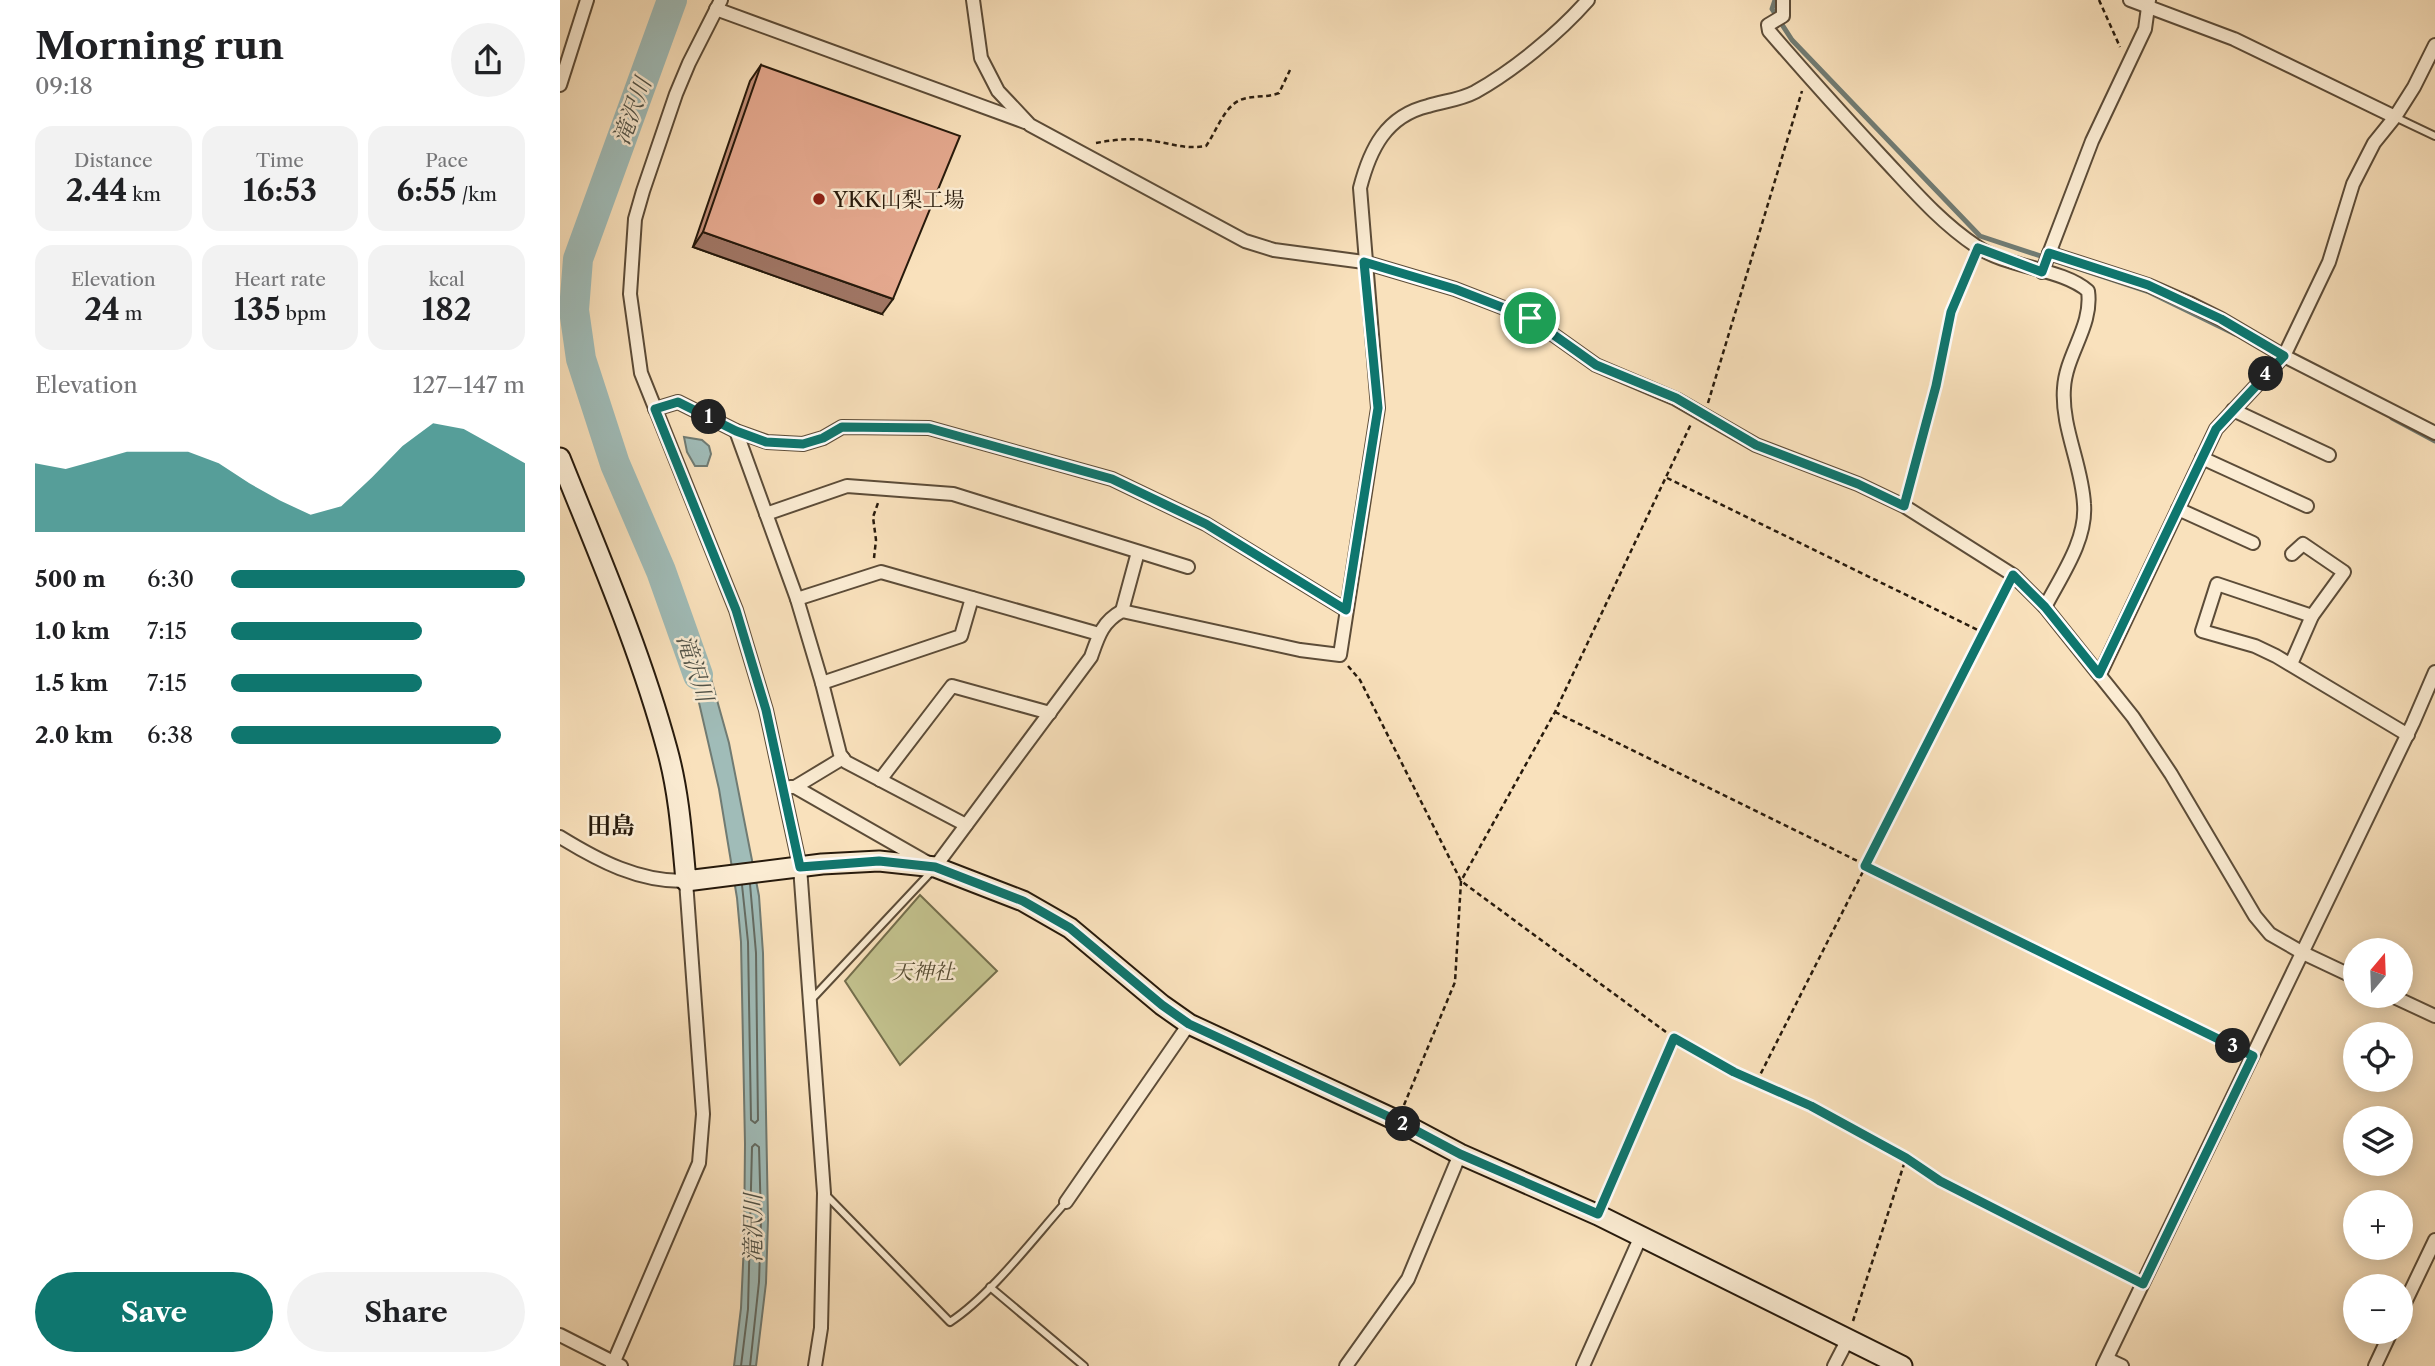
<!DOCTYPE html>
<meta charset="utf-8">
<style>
body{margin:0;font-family:"Libre Caslon Text","Noto Serif JP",serif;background:#f2f2f2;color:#202124;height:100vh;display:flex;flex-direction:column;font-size:26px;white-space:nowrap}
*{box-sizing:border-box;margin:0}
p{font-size:23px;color:#757577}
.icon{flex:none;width:38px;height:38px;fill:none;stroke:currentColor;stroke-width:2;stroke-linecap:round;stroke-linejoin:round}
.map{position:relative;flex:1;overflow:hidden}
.sheet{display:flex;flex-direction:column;background:#fff;width:560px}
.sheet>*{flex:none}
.needle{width:46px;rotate:19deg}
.fabs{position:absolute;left:1783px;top:938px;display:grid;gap:14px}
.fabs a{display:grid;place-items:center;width:70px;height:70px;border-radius:50%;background:#fff;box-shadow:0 4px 18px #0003;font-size:35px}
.pin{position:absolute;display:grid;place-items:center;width:60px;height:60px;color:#fff;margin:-30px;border:4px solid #fff;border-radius:50%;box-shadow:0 2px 7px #0007}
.km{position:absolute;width:35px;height:35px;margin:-18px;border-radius:50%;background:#222;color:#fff;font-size:19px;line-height:35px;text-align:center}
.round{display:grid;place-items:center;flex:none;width:74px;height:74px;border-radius:37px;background:#f2f2f2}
.head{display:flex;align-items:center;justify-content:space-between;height:119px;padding:0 35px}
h1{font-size:38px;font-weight:800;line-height:52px}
.metrics{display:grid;grid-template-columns:repeat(3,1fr);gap:10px;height:119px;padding:7px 35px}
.metrics div{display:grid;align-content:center;border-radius:18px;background:#f2f2f2;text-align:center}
.metrics b{font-size:30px;font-weight:800}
.metrics small{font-size:19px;font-weight:400}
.metrics p{font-size:19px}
.chart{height:196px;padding:14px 35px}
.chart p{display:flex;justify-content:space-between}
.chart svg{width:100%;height:126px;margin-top:7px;fill:#0f766e;opacity:.7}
.cta{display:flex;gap:14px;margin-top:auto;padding:14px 35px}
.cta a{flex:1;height:80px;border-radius:42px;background:#0f766e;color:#fff;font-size:28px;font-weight:800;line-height:80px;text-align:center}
.cta a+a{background:#f2f2f2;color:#202124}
ul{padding:0 35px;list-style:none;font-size:23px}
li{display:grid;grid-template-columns:112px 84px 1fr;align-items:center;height:52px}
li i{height:18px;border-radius:9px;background:#0f766e}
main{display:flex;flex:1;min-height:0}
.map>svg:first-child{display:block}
.green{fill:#c2c18d;stroke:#746e4c;stroke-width:2}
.water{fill:#a0bcb8;stroke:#707b73;stroke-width:2}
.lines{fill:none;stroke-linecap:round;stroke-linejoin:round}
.shore{stroke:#646b62;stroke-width:2}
.stream{stroke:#707b73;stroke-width:5}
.river{stroke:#a0bcb8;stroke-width:30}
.lane-casing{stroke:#5c4c38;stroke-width:10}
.street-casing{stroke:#5c4c38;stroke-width:16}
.secondary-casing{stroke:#271a0c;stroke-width:23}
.path{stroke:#271a0c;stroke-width:2.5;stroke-dasharray:5 3.5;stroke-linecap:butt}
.lane{stroke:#fbecd3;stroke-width:6}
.street{stroke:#fbecd3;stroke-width:12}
.secondary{stroke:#fbecd3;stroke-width:19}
.wall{fill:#c5917b;stroke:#271a0c;stroke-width:2}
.shaded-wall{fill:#a07664;stroke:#271a0c;stroke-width:2}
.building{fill:#e5a98f;stroke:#271a0c;stroke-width:2}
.route-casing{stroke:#fff;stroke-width:14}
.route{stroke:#0f766e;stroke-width:9}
.poi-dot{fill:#8f2418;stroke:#fbecd3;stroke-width:2.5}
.labels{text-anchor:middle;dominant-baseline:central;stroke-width:5;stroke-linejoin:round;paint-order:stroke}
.poi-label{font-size:21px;fill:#271a0c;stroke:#fbecd3;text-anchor:start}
.park-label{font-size:21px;font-style:italic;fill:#564c33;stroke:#fbecd3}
.water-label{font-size:23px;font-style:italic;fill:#515348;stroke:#fbecd3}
.quarter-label{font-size:24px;font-weight:bold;fill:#271a0c;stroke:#fbecd3}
</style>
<main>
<section class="sheet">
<div class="head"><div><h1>Morning run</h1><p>09:18</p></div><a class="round"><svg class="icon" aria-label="share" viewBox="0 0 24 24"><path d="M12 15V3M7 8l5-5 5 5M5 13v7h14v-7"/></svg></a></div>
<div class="metrics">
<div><p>Distance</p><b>2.44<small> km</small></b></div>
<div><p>Time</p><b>16:53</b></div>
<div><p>Pace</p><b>6:55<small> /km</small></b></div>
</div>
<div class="metrics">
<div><p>Elevation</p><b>24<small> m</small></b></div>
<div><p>Heart rate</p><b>135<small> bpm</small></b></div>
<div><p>kcal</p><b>182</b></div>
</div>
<div class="chart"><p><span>Elevation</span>127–147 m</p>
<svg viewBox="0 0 160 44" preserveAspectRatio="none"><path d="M0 44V20L10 22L20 19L30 16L40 16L50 16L60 20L70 27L80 33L90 38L100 35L110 25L120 14L130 6L140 8L150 14L160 20V44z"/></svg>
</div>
<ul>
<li><b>500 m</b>6:30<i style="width:100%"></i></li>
<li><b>1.0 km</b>7:15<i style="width:65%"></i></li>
<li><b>1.5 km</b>7:15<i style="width:65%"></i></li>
<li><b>2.0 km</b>6:38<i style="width:92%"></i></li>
</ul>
<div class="cta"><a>Save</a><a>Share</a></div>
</section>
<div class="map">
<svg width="1875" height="1366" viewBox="0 0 1875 1366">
<rect width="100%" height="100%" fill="#f9e1bc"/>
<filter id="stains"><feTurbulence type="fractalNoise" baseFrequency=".00286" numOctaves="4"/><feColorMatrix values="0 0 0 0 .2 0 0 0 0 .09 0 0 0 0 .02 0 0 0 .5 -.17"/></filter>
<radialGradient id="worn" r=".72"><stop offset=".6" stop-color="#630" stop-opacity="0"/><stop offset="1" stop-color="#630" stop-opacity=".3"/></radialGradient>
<polygon class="green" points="360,895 437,971 340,1065 285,981"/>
<g class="water">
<polygon points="124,437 142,440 149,446 151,454 147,466 135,466 127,452"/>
<polygon points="135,633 150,675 169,743 199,896 203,953 208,1220 206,1283 196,1366 174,1366 181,1308 184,1243 185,1144 181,942 177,898 159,789 137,694 117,642"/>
</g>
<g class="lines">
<g class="shore">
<polyline points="182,885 188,942 191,1120 195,1123 198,1120 196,953 190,884"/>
<polyline points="181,1366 188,1309 192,1147 195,1144 199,1147 201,1220 199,1282 190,1366"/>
</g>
<g class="stream">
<polyline points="1215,0 1212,9 1232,40 1420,236 1589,292 1675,334"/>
<polyline points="1832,418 1875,441"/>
</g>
<polyline class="river" points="112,0 18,259 14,310 21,359 55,464 101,571 138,675"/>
<defs>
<g id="lane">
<polyline points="1835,117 1875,136"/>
<polyline points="250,1001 372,871"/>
<path d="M266,1195l124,127c41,-27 83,-83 116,-120"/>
<polyline points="430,1287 524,1366"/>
</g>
<g id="street">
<polyline points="161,0 129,63 116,94 83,191 75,219 70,294 81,373 176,610 206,710 240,867 264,1193 261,1328 255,1366"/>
<polyline points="413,0 421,58 438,91 470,125 685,241 714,250 804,262 895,289 970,318 1036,365 1116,399 1196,445 1298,484 1344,506 1453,575 1485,607 1573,717 1611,774 1695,916 1710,934 1743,953 1796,978"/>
<path d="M1223,0v16l-15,9 1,6c37,43 75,85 114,127 29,31 57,64 93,88 31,22 86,22 112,45 5,35 -22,63 -24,97 -3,39 18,77 20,116 3,36 -23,72 -39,103"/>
<polyline points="1570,0 1674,39 1835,117"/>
<polyline points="156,9 465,122"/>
<polyline points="0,85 27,0"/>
<polyline points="1489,253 1588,285 1629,303 1661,319 1724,356 1875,433"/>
<polyline points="1482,272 1532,141 1585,29 1589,0"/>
<polyline points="95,409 118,402 176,431 207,442 243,444 263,438 282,427 369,428 552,479 646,524 786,610"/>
<polyline points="1673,410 1769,455"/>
<polyline points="176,431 237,599 262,683 280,754 286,762 406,825"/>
<polyline points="1642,458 1747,506"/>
<polyline points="1618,509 1693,543"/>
<polyline points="206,514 287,486 393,494 628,567"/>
<polyline points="237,599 321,572 539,634"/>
<polyline points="562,611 578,552"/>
<polyline points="1752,616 1657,584 1642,631 1695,646 1716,656 1848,735"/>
<polyline points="1731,664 1752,616 1784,572 1743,544 1732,554"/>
<polyline points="1540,674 1656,429 1724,356 1769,262 1793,184 1814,143 1835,117 1854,87 1875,45"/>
<polyline points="262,683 401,636 412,598"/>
<polyline points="320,780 392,686 490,713"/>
<polyline points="230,787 235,787 283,758"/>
<path d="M235,787l140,80 156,-210c7,-20 11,-35 31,-46l178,39 40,5 38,-247 -18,-220c10,-39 26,-72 68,-82 16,-5 32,-6 47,-14 39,-22 83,-58 113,-92"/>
<path d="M0,837c39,24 79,45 126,44l17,233 -4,49 -87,203"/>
<polyline points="1832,996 1875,1016"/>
<polyline points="506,1202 629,1024"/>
<polyline points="1841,1311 1875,1240"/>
<polyline points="0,1335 61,1366"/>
<polyline points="1547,1359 1562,1366"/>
<polyline points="786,1366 848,1279 900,1154"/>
<polyline points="1023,1366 1081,1236"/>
<polyline points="1274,1366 1288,1339"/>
<polyline points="1543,1366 1853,723 1875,672"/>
<polyline points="1815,1366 1831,1332"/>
</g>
<path id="secondary" d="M0,458c38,95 80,191 107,291 12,43 15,88 19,132l136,-17 57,-3 56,6 88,34 47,27 92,77 27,19 209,97 62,33 138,61 304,151"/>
</defs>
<use href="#lane" class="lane-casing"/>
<use href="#street" class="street-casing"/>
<use href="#secondary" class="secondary-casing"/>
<g class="path">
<polyline points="1539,0 1560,47"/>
<path d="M536,143c16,-3 33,-5 50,-3 21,2 38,10 60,6 10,-14 18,-39 34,-46 12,-5 26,-2 39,-7l11,-23"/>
<polyline points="1148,403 1242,91"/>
<polyline points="1107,478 1422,632"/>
<polyline points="1348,493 1376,386 1391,312 1413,261"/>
<polyline points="314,558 316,540 313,517 318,503"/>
<polyline points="788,666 800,680 901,881 1114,1038 1174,1072 1251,1106 1346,1158 1380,1181 1569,1277"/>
<polyline points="995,712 1679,1049"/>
<polyline points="1197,1081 1447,587"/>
<polyline points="844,1105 895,982 901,881 995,712 1131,424"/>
<polyline points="1045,1199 1114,1038"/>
<polyline points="1293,1321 1346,1158"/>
</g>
<use href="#lane" class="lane"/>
<use href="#street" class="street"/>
<use href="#secondary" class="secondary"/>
</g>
<polygon class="wall" points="201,65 322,314 133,247 190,81"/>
<polygon class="shaded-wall" points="143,232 333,299 322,314 133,247"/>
<polygon class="building" points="201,65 400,136 333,299 143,232"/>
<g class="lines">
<defs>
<polygon id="route" points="1418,248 1482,272 1489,253 1588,285 1661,319 1724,356 1656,429 1539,674 1485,607 1453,575 1305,866 1693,1056 1583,1284 1380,1181 1346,1158 1251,1106 1174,1072 1114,1038 1038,1214 900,1154 838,1121 629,1024 602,1005 510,928 463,901 375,867 319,861 240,867 206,710 176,610 95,409 118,402 176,431 206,442 243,444 263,438 282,427 369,428 552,479 646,524 786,610 818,408 804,262 895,289 970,318 1036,365 1116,398 1196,445 1298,484 1344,506 1376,386 1391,312"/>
</defs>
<use href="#route" class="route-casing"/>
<use href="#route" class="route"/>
</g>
<circle class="poi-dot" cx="259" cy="199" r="7"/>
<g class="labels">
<g class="poi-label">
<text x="273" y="199">YKK山梨工場</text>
</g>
<g class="park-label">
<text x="363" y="971">天神社</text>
</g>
<g class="water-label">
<text transform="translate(72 111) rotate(-70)">滝沢川</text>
<text transform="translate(135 668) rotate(72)">滝沢川</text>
<text transform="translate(193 1228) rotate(-90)">滝沢川</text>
</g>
<g class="quarter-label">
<text x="51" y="825">田島</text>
</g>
</g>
<rect width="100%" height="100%" filter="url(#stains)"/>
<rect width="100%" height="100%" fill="url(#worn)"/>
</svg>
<div class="fabs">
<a><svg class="needle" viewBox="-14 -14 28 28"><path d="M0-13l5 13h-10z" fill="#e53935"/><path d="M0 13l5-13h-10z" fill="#757577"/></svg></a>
<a><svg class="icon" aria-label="locate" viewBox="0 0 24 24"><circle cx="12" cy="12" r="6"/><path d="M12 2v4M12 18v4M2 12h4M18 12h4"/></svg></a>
<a><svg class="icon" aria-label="layers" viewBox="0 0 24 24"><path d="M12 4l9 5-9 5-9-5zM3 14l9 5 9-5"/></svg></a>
<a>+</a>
<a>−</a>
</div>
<div class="pin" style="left:970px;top:318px;background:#1e9e55"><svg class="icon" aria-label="arrive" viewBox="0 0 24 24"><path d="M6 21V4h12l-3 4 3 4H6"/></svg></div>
<b class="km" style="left:149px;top:417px">1</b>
<b class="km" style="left:843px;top:1124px">2</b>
<b class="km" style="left:1673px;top:1046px">3</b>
<b class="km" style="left:1706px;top:374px">4</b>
</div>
</main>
